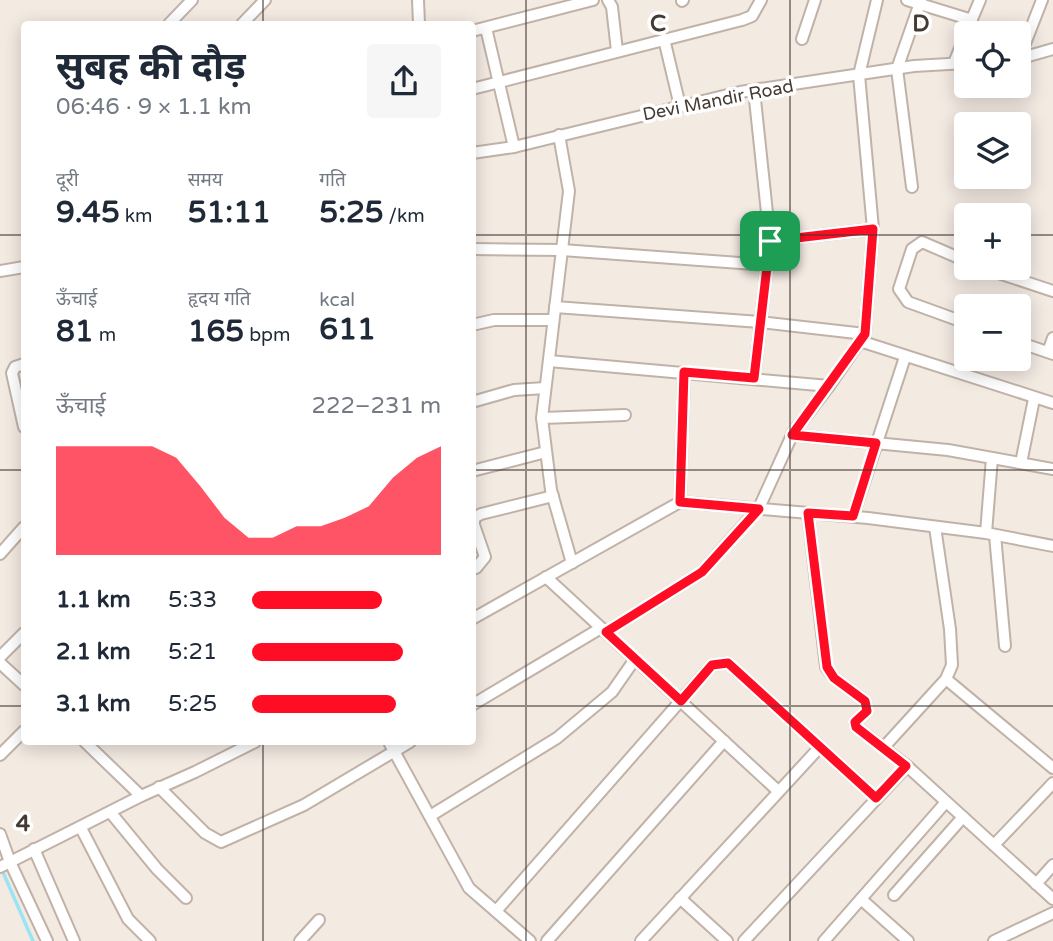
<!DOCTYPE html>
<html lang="hi">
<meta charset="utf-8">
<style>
body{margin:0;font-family:"Varela Round","Noto Sans Devanagari",sans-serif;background:#f6f6f7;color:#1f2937;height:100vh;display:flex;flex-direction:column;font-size:26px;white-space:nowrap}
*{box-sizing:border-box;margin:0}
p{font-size:23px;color:#747a83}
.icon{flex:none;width:38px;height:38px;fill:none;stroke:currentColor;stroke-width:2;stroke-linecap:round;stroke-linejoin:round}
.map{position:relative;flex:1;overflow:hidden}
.panel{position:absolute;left:21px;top:21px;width:455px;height:724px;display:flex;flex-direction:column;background:#fff;border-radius:7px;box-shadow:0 4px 18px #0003}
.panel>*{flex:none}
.fabs{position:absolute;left:954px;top:21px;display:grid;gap:14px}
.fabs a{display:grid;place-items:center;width:77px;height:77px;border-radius:7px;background:#fff;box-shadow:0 4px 18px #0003;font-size:35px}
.pin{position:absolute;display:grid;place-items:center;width:60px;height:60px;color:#fff;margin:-30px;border-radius:14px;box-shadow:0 4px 10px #0006}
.round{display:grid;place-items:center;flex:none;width:74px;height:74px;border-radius:7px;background:#f6f6f7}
.headline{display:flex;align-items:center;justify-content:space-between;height:119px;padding:0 35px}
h1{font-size:38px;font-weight:700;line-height:52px}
.figures{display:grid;grid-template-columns:repeat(3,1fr);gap:10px;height:119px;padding:7px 35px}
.figures div{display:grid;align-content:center}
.figures b{font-size:30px;font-weight:700}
.figures small{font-size:19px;font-weight:400}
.figures p{font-size:19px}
.chart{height:196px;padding:14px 35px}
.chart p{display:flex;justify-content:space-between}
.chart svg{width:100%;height:126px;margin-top:7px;fill:#ff0d24;opacity:.7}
ul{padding:0 35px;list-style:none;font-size:23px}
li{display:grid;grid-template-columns:112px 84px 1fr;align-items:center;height:52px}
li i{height:18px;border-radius:9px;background:#ff0d24}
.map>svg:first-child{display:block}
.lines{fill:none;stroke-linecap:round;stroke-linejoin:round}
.stream{stroke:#99e5f4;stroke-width:3.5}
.street-casing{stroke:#c1b2a8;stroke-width:14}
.street{stroke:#fff;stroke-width:10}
.route-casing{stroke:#fff;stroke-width:14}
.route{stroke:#ff0d24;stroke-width:9}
.grid{fill:none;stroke:#443933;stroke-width:2;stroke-opacity:0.55}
.labels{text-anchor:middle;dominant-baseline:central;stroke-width:7;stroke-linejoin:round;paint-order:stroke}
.street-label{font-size:18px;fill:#443933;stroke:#fff}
.grid-label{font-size:23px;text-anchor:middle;font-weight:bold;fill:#443933;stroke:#fff;stroke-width:7;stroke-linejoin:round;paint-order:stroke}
</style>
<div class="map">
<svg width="1053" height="941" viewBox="0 0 1053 941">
<rect width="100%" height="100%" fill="#f3eae2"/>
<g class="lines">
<polyline class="stream" points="2,870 33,941"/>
<defs>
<g id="street">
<polyline points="418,0 419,24"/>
<polyline points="608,0 612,7 617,51"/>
<polyline points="907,0 972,20"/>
<polyline points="682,1 683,0"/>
<polyline points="169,24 192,0"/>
<polyline points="242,24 265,0"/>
<polyline points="486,28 514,147"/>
<polyline points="472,31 593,0"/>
<polyline points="966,33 980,0"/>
<polyline points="664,39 680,106"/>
<polyline points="802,39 815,0"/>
<polyline points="1018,59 1053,49"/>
<polyline points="1019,59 1042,0"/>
<polyline points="954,63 966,34"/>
<polyline points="472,89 742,20 752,16 761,0"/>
<polyline points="559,135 569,191 542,418 551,490 572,563"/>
<polyline points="472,153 514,147 740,92 914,66 966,63"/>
<polyline points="912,187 897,69 921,0"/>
<polyline points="770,241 873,229"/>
<polyline points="472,249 562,250 767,265"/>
<polyline points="966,261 922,242 912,249 899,289 908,302 966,323"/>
<polyline points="983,268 1053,291"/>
<polyline points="0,271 24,267"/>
<polyline points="555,307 760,322 865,334"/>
<polyline points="472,325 494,320 553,320"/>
<polyline points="860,341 1053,403"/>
<polyline points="1018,342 1053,354"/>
<polyline points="1048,352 1053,338"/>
<polyline points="549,361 829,386"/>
<polyline points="24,364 15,367 12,373 24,427"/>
<polyline points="754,378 770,241 754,90"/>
<polyline points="472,402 514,390 545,388"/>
<polyline points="542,418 625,415"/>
<polyline points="792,435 948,450 1053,469"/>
<polyline points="1021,463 1034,399"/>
<polyline points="472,471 546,452"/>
<polyline points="680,502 684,372"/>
<polyline points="808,513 826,667 834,678 865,701 867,711 855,722 856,727 907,766 1053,899"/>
<polyline points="853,516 905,357"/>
<polyline points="986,533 992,458"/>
<polyline points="995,535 1005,646"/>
<polyline points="0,554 24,527"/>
<polyline points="472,569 476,568 485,557 474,525 474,518 481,514 553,496"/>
<polyline points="546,577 778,791"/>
<polyline points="472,619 680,502 868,518 986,533 1053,546"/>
<polyline points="606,632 702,572 759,508 793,433 829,386 865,334 873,229 859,75 877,0"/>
<polyline points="0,657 24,633"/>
<polyline points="0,663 24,685"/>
<polyline points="946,679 1053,768"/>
<polyline points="472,705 601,628"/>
<polyline points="85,742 141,796"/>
<polyline points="389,742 469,888 530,941"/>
<polyline points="884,747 946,679 952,665 950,629 935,527"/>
<polyline points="0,755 24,731"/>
<polyline points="159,787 205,833 221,842 304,805 410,742"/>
<polyline points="111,813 157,869 186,898"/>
<polyline points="430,816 557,738 612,692 635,659"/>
<polyline points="81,828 128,919 150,941"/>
<polyline points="0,834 10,862 47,941"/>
<polyline points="994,845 1053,783"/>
<polyline points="34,849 74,941"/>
<polyline points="0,867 141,796 195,772 255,742"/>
<polyline points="1036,884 1053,865"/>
<polyline points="894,895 963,817"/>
<polyline points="680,898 727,941"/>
<polyline points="861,899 908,941"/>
<polyline points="496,911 712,665 728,663 876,798"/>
<polyline points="300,941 319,920"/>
<polyline points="547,941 724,741"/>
<polyline points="641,941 819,748"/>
<polyline points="744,941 907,766"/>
<polyline points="824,941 946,802"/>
<polyline points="994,941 1053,913"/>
</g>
</defs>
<use href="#street" class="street-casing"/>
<use href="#street" class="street"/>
</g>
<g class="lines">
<defs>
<polygon id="route" points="873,229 865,334 792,435 876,443 853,516 808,513 827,667 834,678 865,701 867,711 855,722 856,727 906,766 876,798 728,663 712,665 681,701 606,632 702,572 759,509 680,502 684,372 754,378 770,241"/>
</defs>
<use href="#route" class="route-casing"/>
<use href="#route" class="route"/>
</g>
<path class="grid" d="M263,0v24M526,0v941M790,0v941M0,235h24M472,235h494M1018,235h35M0,470h24M472,470h581M0,706h24M472,706h581M263,742v199"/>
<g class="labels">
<g class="street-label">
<text transform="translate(718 100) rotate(-11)">Devi Mandir Road</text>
</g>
</g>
<g class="grid-label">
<text x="658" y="31">C</text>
<text x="921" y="31">D</text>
<text x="23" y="831">4</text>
</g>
</svg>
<div class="fabs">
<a><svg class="icon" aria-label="locate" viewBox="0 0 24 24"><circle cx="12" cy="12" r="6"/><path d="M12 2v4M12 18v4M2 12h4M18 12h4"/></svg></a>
<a><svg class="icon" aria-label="layers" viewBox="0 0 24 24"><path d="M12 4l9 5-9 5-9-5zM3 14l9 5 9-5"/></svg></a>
<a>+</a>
<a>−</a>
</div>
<div class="pin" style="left:770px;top:241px;background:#1e9e55"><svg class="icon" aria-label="arrive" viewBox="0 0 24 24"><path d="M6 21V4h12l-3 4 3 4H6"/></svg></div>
<section class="panel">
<div class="headline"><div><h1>सुबह की दौड़</h1><p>06:46 · 9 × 1.1 km</p></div><a class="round"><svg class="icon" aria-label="share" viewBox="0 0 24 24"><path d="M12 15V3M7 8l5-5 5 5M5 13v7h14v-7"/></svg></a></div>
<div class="figures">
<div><p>दूरी</p><b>9.45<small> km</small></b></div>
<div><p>समय</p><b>51:11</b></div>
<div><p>गति</p><b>5:25<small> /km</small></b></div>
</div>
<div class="figures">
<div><p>ऊँचाई</p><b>81<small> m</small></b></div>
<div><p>हृदय गति</p><b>165<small> bpm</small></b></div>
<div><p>kcal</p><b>611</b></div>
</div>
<div class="chart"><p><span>ऊँचाई</span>222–231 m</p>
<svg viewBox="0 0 160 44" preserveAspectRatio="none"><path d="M0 44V6L10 6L20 6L30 6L40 6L50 10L60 20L70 31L80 38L90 38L100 34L110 34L120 31L130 27L140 17L150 10L160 6V44z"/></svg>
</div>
<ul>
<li><b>1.1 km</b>5:33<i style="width:69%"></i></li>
<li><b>2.1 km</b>5:21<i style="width:80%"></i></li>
<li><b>3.1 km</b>5:25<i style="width:76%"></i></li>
</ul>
</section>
</div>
